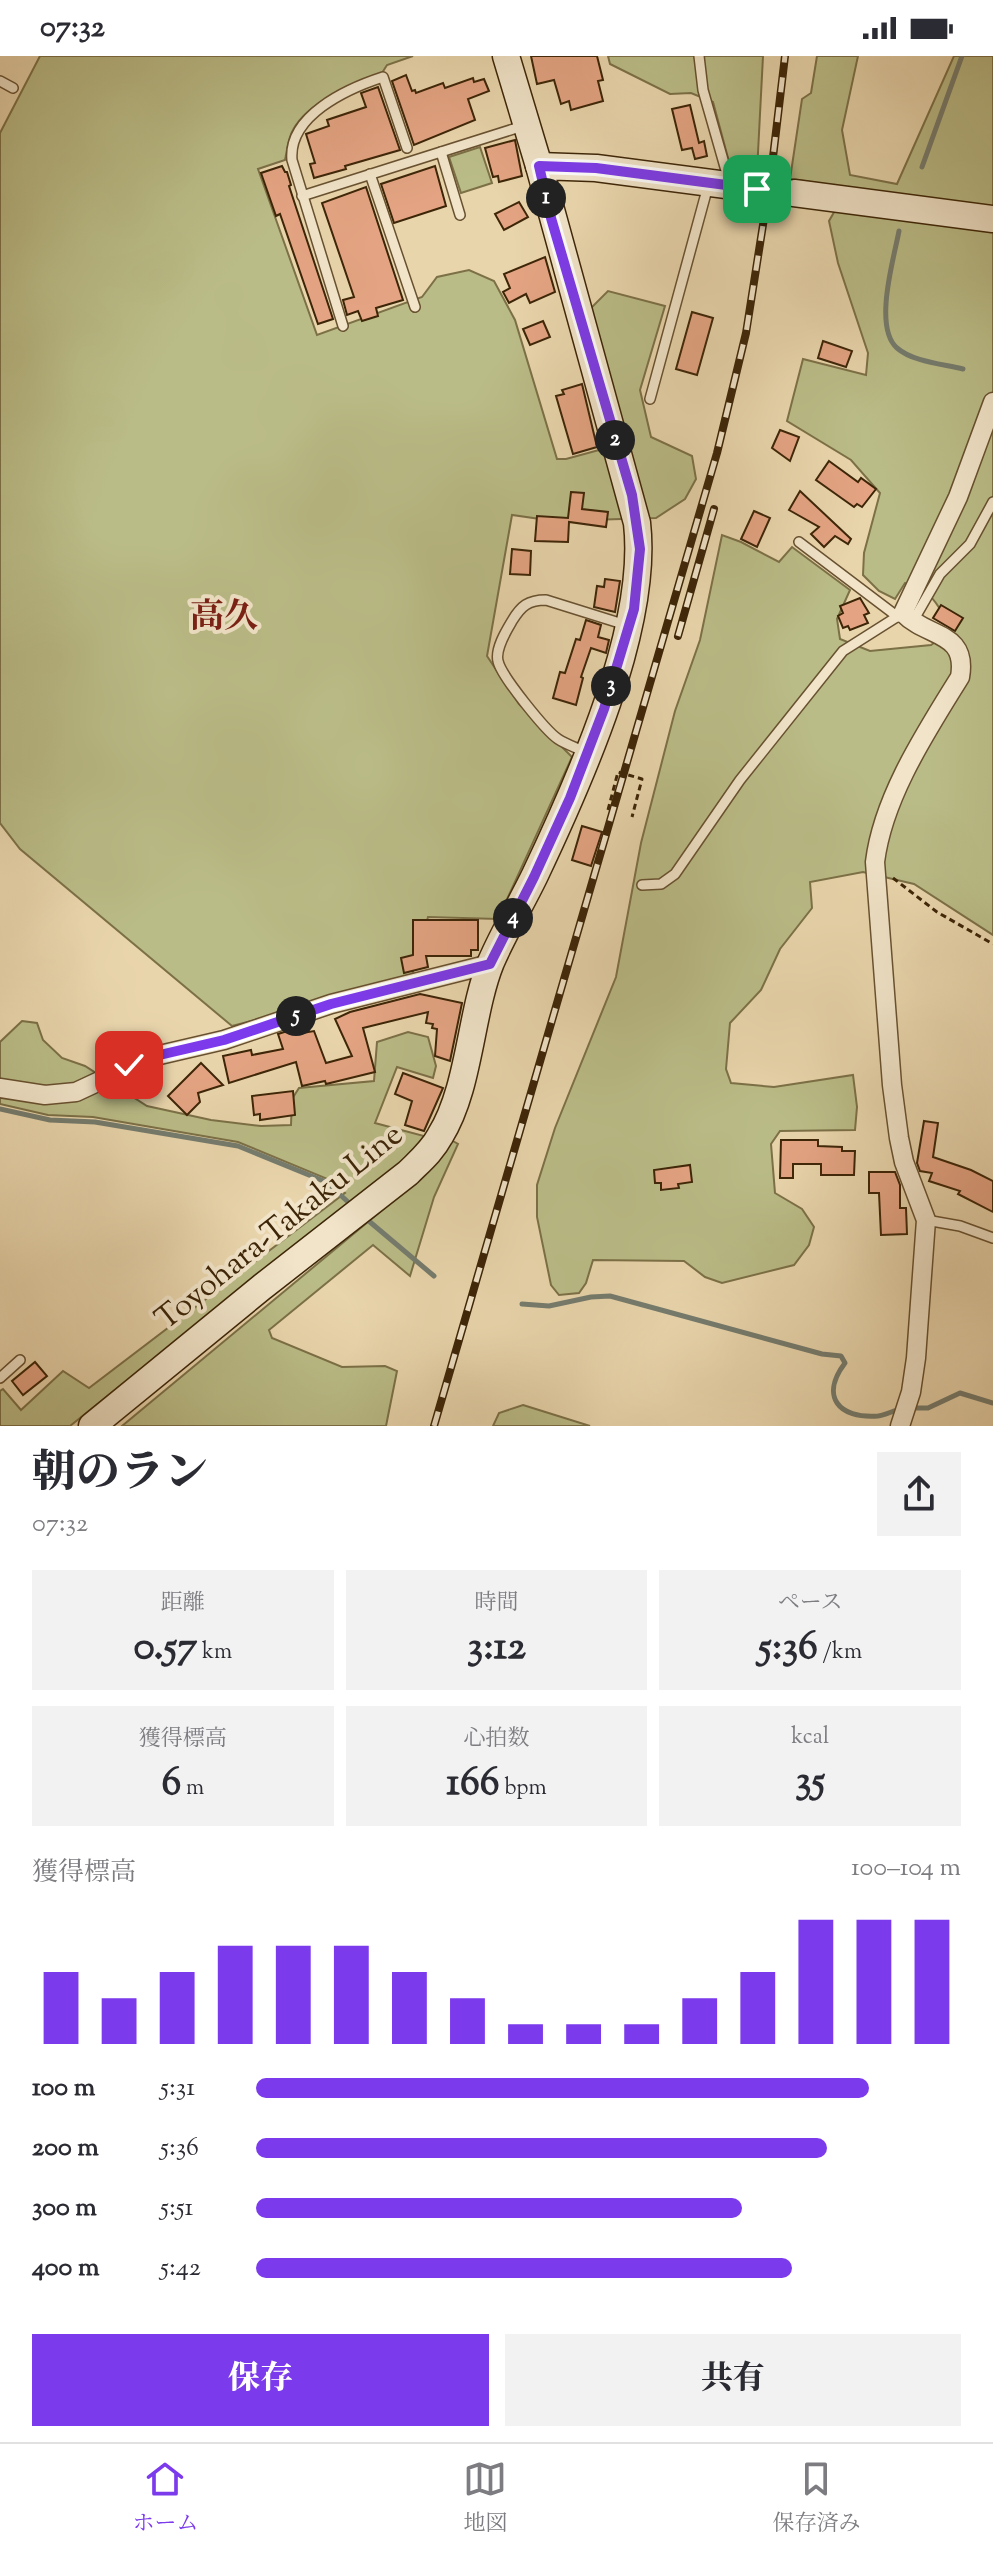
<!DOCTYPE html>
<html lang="ja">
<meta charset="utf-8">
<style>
body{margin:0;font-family:"Sorts Mill Goudy","Noto Serif JP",serif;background:#f2f2f3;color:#2b2b33;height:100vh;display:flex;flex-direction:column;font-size:30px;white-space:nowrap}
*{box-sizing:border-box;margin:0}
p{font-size:26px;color:#7c7c81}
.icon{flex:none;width:44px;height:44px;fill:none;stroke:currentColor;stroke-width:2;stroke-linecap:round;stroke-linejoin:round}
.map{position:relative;height:1370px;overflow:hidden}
.details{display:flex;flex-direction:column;background:#fff;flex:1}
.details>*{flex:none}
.pin{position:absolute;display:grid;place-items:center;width:68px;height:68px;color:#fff;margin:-34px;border-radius:16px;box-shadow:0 4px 12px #0006}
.km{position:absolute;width:40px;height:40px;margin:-20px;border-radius:50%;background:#222;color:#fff;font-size:22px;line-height:40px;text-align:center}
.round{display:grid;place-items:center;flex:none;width:84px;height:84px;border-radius:0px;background:#f2f2f3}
.head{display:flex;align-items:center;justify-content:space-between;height:136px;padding:0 32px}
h1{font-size:44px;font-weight:800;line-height:60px}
.stats{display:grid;grid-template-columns:repeat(3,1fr);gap:12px;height:136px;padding:8px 32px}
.stats div{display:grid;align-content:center;border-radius:0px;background:#f2f2f3;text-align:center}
.stats b{font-size:40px;font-weight:800}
.stats small{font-size:22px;font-weight:400}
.stats p{font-size:22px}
.chart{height:224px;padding:16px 32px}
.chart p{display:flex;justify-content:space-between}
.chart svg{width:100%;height:144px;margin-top:8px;stroke:#7c3aed;stroke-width:6}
.primary-button{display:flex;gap:16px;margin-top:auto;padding:16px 32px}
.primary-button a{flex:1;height:92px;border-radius:0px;background:#7c3aed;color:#fff;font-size:32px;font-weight:800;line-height:92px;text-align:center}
.primary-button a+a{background:#f2f2f3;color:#2b2b33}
ul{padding:0 32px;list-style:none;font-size:26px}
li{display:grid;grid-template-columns:128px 96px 1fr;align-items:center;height:60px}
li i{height:20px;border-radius:10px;background:#7c3aed}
.status{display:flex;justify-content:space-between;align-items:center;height:56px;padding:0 40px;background:#fff;direction:ltr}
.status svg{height:22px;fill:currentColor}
.menu{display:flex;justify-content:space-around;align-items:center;height:112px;border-top:2px solid #e1e1e2;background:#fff;font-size:22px;color:#7c7c81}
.menu a{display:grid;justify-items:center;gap:4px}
.menu .on{color:#7c3aed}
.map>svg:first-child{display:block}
.green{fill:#babc87;stroke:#7c7047;stroke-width:2}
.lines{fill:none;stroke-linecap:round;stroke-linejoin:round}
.stream{stroke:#757c6e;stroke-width:5}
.building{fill:#e4a483;stroke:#3d2507;stroke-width:2}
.secondary-tunnel{stroke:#c7b28b;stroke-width:26;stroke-dasharray:26 13;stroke-linecap:butt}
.lane-casing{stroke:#685130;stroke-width:12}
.street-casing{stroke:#685130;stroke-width:21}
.secondary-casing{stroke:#3d2507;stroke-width:29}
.path{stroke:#3d2507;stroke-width:3;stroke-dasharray:6 4;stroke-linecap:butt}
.lane{stroke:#f1e4c9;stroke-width:9}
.street{stroke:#f1e4c9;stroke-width:18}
.secondary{stroke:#f1e4c9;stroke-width:26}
.rail-casing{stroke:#3d2507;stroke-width:8}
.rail{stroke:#f1e4c9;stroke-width:5;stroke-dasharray:15;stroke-linecap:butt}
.path-bridge{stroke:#3d2507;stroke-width:3;stroke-dasharray:6 4;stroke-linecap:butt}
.route-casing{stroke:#fff;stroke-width:16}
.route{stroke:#7c3aed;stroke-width:10}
.labels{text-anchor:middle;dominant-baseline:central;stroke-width:8;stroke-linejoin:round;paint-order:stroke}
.street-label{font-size:32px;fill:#3d2507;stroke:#f1e4c9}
.neighbourhood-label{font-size:34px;font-weight:bold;fill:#7a1f14;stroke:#f1e4c9}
</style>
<div class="status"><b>07:32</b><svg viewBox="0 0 49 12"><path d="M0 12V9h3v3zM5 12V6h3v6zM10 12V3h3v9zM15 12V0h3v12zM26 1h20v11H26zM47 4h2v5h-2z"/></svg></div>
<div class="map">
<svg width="993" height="1370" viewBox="0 0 993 1370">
<rect width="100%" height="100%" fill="#e9d5ac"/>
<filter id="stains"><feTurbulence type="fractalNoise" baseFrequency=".0025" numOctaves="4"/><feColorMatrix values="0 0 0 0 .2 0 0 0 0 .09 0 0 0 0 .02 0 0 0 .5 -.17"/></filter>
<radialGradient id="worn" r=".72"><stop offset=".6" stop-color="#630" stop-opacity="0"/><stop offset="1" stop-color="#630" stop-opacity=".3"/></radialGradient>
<g class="green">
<path d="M40,0h373l-26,9 -5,8c-27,10 -75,29 -89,57 -5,8 -6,21 -8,30l-27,9 59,166 105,-38 15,-20 32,-7 25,11 21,39 42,139h9l55,-15 -35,-131 22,-22 57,15 -25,84 11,47 41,19 4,23 -11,20 -29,19 -102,3 -42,-6 -25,141 32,48 53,53 -74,162 -70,-2 -17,62 -179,47 -212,-177 -20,-26v-690z"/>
<polygon points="608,0 763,0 757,116 731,113 713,46 691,37 670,38 610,8"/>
<polygon points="817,0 858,0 842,74 850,119 897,128 954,0 993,0 993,152 790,123 802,43 811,37"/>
<polygon points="480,91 492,127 461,137 449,101"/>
<path d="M837,151l156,21v707l-79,-51 -51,-12 -53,10 2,26 -32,41 -19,41 -31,33 -4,46 5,14 43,4 79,-12 4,32 -2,23 -75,1 -9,13 4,49 27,16 12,18 -5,18 -15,20 -72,18 -17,-6 -21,-16 -91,-1 -7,23 -7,10 -20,2 -8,-10 -14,-68v-32l18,-57 61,-151 25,-134 34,-132 25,-71 22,-105 19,7 38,20 13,-15 58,43 -13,29 3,20 30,12 61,-6 21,-15c-12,-22 -21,-42 -47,-47l-10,16 -16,-8 -16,-16 1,-22 16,-60 -29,-33 -64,-39 16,-62 63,16 2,-22 -30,-90 -9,-42z"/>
<polygon points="22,965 37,967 43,984 62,1002 85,1010 147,1050 211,1064 261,1070 291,1069 292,1043 299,1032 374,1025 377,986 408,976 428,981 436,1010 433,1022 397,1011 375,1067 424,1080 407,1104 375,1126 70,1370 0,1370 0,1335 3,1333 21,1354 63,1315 89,1332 345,1137 330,1124 238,1086 93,1061 48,1059 0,1048 0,986"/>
<polygon points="451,1084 458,1088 434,1141 410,1220 373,1189 269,1274 272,1282 342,1311 385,1310 397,1315 386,1370 122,1370 416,1126"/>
<polygon points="523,1349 590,1370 493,1370 499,1357"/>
</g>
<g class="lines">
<g class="stream">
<polyline points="922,111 962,0"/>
<path d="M899,175c-5,27 -26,96 -2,117 16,14 46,16 66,21"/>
<polyline points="0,1053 50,1064 95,1066 238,1090 326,1126 347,1145"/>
<polyline points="370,1166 434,1220"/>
<path d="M522,1248l27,2 42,-9 19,-1 212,58 19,2 4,7c-25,33 -7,56 33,53 8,-1 16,-6 24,-7"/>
<polyline points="912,1352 928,1352 960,1337 993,1347"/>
</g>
</g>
<g class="building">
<polygon points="531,0 597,0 603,24 598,25 603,45 571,54 569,45 561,48 554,24 537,28"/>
<polygon points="406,19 412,35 415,34 416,37 443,27 445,32 473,22 474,26 484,23 489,35 468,43 475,64 414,89 392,25"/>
<polygon points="378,31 400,94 345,110 346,113 314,122 310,108 315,107 306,78 329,70 327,64 366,51 361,37"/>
<polygon points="690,49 699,87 704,85 707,100 695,103 692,92 682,94 672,53"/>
<polygon points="515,84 522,120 499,126 498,120 493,121 485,92"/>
<polygon points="282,110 285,116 287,116 291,129 289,130 333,263 318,268 280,158 276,160 261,117"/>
<polygon points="435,110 446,150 394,167 381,128"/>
<polygon points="366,131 403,244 376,252 378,260 362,265 358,255 347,259 343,244 354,241 322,147"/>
<polygon points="519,146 528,161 504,174 495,158"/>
<polygon points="545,201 555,236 530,247 526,238 509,247 503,236 510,232 504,218"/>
<polygon points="692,256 713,262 697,319 676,313"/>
<polygon points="543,265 550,281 530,289 523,273"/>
<polygon points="823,285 852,295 846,311 818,302"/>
<polygon points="582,328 597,391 573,398 556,340 564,338 562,334"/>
<polygon points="780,374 799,381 790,405 772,392"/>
<polygon points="829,405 858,426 861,422 876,433 862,451 857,448 854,451 816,424"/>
<polygon points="800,435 851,483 848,488 835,480 824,491 811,478 819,471 789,454"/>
<polygon points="571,436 584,437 582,453 608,456 606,471 569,466 568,486 535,485 537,460 568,462"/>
<polygon points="754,455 770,462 757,491 741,483"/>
<polygon points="512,493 531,495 530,519 510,518"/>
<polygon points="605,523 620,525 615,556 594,551 597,530 604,531"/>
<polygon points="860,542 869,557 864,559 868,567 850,574 848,570 843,572 838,560 843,557 840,550"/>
<polygon points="941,549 963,562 955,575 933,562"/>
<polygon points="586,564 601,569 598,581 609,584 606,597 591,592 581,621 583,622 576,649 553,642 560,616 565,617 576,583 580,584"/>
<polygon points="582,770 602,776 591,810 572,804"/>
<polygon points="413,864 478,864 478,894 471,894 471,900 426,900 428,911 404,917 401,902 413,899"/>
<polygon points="420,938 462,947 450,1005 435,1000 437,973 432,972 433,968 426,967 428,956 363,972 375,1016 326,1028 325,1025 302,1030 296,1006 229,1027 223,1000 251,994 252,999 283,993 278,978 300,971 302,977 314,975 326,1007 352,1000 335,963 350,956"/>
<polygon points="201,1007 223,1029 198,1037 200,1046 187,1059 168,1040"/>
<polygon points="403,1017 443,1032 424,1075 405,1069 412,1045 395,1038"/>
<polygon points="293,1035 295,1059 260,1064 260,1058 254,1059 252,1040"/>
<polygon points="924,1065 938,1067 933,1101 971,1114 993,1125 993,1156 958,1138 960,1135 929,1125 932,1117 920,1115 917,1107"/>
<polygon points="781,1084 818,1084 818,1090 842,1091 842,1095 855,1095 854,1119 821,1119 821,1108 793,1108 793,1122 780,1122"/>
<polygon points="690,1109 692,1126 678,1128 679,1132 661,1134 661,1127 655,1127 654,1114"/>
<polygon points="869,1116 895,1116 900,1129 900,1152 906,1152 907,1178 881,1179 879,1137 869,1137"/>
<polygon points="35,1306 47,1320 23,1339 12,1325"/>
</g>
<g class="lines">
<polyline class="secondary-tunnel" points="757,133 794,137"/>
<defs>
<g id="lane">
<polyline points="699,0 703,34 729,125"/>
<polyline points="0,25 13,32"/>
<polyline points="441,96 460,159"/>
<polyline points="370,118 415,251"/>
<polyline points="302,140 523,70"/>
<path d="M343,270l-51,-166c-4,-44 54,-71 91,-83l24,71"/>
<polyline points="650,343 708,130"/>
<polyline points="799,486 898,561"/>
<polyline points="913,565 940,518 970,488 993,446"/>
<path d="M587,697c-9,-5 -20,-8 -29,-14 -12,-8 -57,-63 -60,-78 -3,-12 8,-30 14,-40 9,-15 16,-21 34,-21l80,25"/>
<polyline points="642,829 661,828 675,818 740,724 843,595 903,557"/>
<polyline points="926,1164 960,1170 993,1182"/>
<polyline points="0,1322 20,1304"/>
</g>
<g id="street">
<polyline points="0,1032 45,1039 76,1036 151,1001 224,984 331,948 490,908"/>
<path d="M900,1370l11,-34 5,-34 10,-138 -22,-58 -5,-24 -7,-53 -17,-223c8,-65 51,-130 85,-185 8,-46 -33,-39 -57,-64l55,-116 35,-95"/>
</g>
<g id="secondary">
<polyline points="506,0 539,110"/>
<polyline points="794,137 993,163"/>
<path d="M92,1370l170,-139 146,-114c12,-12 24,-22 32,-37 30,-48 30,-122 51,-174 13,-30 30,-58 44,-87 45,-95 114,-248 102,-352l-98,-357 57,2 161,21"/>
</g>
</defs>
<use href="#lane" class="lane-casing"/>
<use href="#street" class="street-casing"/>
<use href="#secondary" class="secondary-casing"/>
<polyline class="path" points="893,822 937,856 993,888"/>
<use href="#lane" class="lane"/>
<use href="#street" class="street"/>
<use href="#secondary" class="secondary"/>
<defs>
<g id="rail">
<polyline points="678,580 714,453"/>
<polyline points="434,1370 717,397 746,277 771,118 785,0"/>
</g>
</defs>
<use href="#rail" class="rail-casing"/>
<use href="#rail" class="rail"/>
<polyline class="path-bridge" points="608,754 618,716 642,723 632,761"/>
</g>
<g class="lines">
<defs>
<polyline id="route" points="129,1009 151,1001 224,984 331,948 490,908 534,821 570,742 604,653 634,553 640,493 632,439 551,162 539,110 596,112 757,133"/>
</defs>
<use href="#route" class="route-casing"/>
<use href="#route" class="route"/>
</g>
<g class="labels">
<g class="street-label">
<text transform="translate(280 1172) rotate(-39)">Toyohara-Takaku Line</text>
</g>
<g class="neighbourhood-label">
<text x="224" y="562">高久</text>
</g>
</g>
<rect width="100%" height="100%" filter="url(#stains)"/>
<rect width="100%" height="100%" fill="url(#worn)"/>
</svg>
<div class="pin" style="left:757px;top:133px;background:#1e9e55"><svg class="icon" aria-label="arrive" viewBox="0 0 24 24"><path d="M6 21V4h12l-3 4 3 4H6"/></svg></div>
<div class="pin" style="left:129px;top:1009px;background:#d93025"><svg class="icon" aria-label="check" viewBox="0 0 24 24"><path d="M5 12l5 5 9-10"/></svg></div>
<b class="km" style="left:546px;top:142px">1</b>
<b class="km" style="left:615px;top:384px">2</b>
<b class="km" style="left:611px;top:630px">3</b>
<b class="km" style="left:513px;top:862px">4</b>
<b class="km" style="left:296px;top:960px">5</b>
</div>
<section class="details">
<div class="head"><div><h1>朝のラン</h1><p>07:32</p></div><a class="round"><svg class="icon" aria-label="share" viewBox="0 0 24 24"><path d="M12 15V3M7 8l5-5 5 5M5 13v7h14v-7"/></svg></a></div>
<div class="stats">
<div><p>距離</p><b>0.57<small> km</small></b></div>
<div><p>時間</p><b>3:12</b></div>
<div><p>ペース</p><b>5:36<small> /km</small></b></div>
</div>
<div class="stats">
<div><p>獲得標高</p><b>6<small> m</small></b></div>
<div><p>心拍数</p><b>166<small> bpm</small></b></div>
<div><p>kcal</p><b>35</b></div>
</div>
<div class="chart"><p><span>獲得標高</span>100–104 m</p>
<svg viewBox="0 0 160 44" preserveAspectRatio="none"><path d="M5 44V22M15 44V30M25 44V22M35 44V14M45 44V14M55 44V14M65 44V22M75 44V30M85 44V38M95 44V38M105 44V38M115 44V30M125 44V22M135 44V6M145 44V6M155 44V6"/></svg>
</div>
<ul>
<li><b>100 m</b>5:31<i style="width:87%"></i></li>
<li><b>200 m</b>5:36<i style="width:81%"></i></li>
<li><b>300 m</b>5:51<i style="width:69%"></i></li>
<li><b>400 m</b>5:42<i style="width:76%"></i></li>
</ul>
<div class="primary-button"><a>保存</a><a>共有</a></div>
</section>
<nav class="menu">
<a class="on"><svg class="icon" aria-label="home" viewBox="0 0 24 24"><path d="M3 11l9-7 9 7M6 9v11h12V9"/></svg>ホーム</a>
<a><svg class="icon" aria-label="map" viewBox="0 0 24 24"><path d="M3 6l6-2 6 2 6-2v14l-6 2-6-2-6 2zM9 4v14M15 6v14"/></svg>地図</a>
<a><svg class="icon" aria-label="saved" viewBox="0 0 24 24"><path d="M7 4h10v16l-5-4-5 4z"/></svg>保存済み</a>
</nav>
